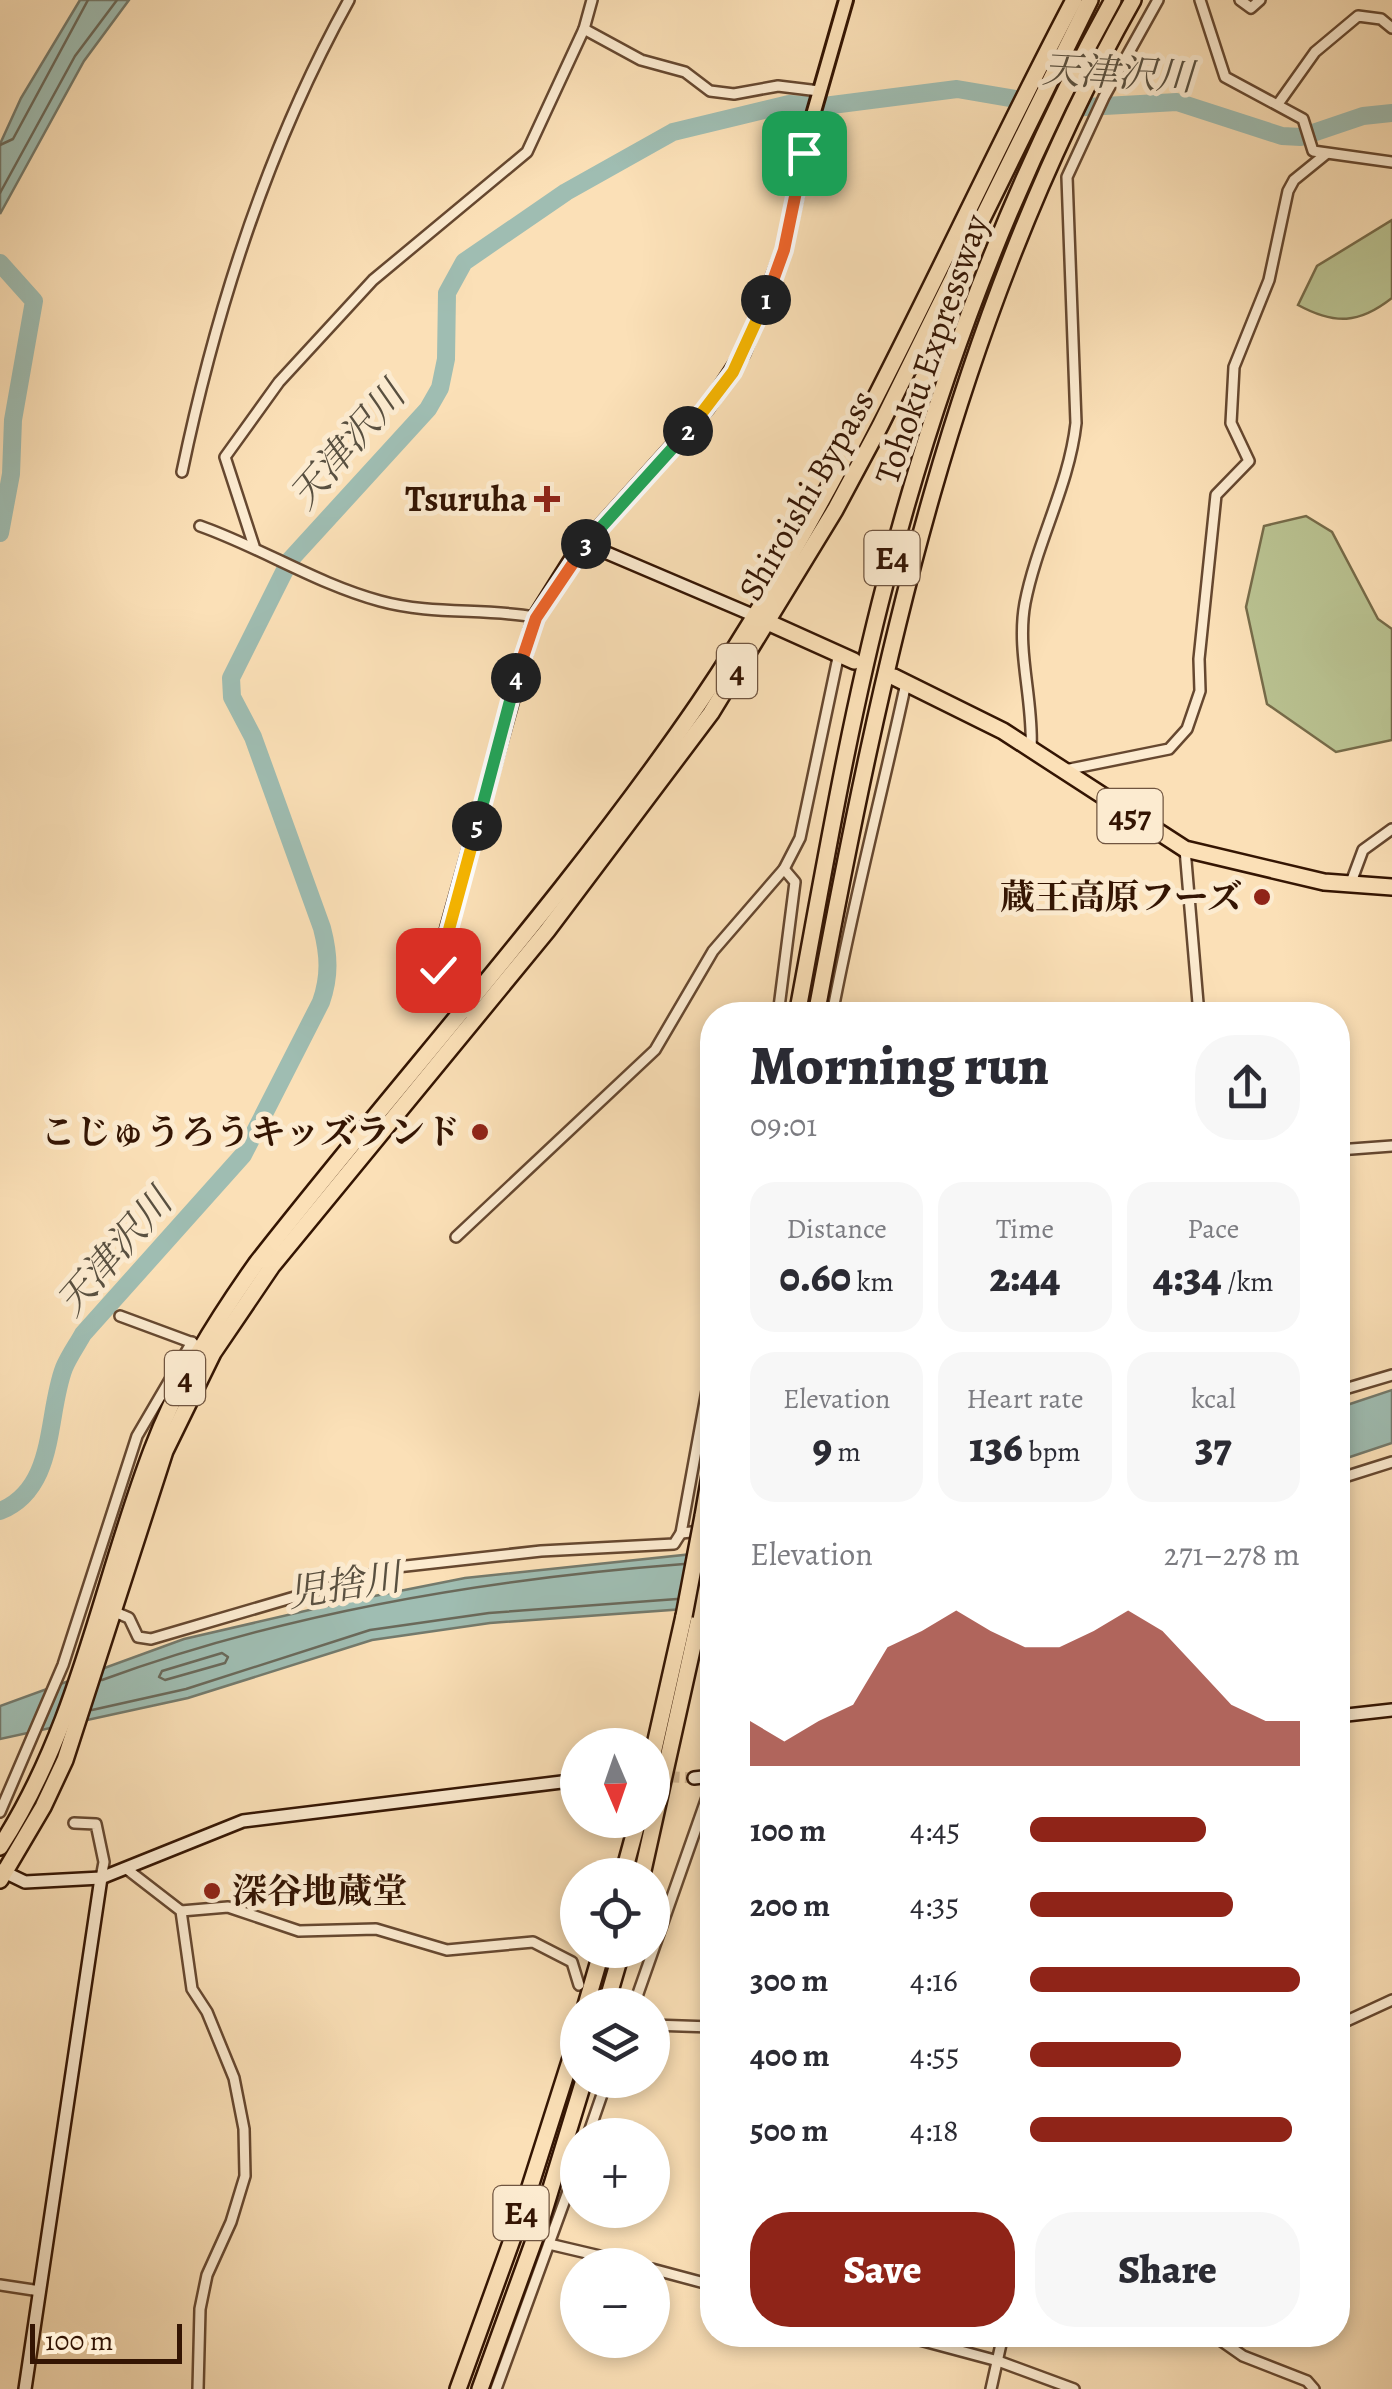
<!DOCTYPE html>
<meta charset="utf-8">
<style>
body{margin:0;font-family:Alegreya,"Noto Serif JP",serif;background:#f7f7f7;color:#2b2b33;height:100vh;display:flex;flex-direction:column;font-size:38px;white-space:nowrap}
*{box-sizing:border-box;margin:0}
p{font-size:32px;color:#7c7c81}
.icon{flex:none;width:55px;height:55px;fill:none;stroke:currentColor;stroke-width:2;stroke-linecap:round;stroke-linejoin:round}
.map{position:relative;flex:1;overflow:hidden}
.details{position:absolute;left:700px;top:1002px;width:650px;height:1345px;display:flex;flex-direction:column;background:#fff;border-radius:40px;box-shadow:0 5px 15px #0003}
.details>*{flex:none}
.needle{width:65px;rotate:178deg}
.buttons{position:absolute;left:560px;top:1728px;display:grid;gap:20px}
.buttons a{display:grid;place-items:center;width:110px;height:110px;border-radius:50%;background:#fff;box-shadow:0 5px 15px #0003;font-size:50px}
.scale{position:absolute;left:30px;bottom:25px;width:152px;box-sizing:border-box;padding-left:10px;border:5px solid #341503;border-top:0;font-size:28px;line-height:35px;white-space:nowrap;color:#341503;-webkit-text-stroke:8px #fcebd0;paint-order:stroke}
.pin{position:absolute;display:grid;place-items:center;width:85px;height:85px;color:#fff;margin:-42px;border-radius:20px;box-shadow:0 5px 15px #0006}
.km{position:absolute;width:50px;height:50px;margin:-25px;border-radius:50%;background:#222;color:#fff;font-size:28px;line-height:50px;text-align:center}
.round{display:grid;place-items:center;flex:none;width:105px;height:105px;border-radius:40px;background:#f7f7f7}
.overview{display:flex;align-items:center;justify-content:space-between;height:170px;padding:0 50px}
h1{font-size:55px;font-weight:800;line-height:75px}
.figures{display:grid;grid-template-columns:repeat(3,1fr);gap:15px;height:170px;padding:10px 50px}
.figures div{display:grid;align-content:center;border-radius:25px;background:#f7f7f7;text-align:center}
.figures b{font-size:42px;font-weight:800}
.figures small{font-size:28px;font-weight:400}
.figures p{font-size:28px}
.chart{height:280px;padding:20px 50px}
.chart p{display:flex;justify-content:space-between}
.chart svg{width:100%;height:180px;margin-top:10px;fill:#8f2418;opacity:.7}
.action{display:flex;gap:20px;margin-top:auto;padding:20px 50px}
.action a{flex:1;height:115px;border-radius:40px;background:#8f2418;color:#fff;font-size:40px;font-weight:800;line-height:115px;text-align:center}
.action a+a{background:#f7f7f7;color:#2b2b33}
ul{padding:0 50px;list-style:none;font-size:32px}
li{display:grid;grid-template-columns:160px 120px 1fr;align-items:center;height:75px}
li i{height:25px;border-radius:12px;background:#8f2418}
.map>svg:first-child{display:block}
.green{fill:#bac392;stroke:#776c4a;stroke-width:2.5}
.water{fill:#9fbdb2;stroke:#747a6c;stroke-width:2.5}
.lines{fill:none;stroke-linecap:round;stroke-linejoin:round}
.shore{stroke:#6a695a;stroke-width:2.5}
.river{stroke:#9fbdb2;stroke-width:18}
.secondary-tunnel{stroke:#d3b793;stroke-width:11;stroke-dasharray:11 5.5;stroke-linecap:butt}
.street-casing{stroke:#664830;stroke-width:14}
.secondary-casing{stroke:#341503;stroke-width:16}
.primary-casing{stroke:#341503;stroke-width:18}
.highway-casing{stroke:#341503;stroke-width:20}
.street{stroke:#fcebd0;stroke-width:9}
.secondary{stroke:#fcebd0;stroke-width:11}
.primary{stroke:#fbe0b7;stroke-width:12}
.highway{stroke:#fbe0b7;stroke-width:15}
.highway-bridge-casing{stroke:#341503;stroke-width:20;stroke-linecap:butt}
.highway-bridge{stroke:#fbe0b7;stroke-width:15}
.split-1-casing{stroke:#fff;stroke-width:20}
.split-2-casing{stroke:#fff;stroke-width:20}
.split-3-casing{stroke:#fff;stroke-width:20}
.split-4-casing{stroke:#fff;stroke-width:20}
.split-5-casing{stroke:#fff;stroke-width:20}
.split-6-casing{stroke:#fff;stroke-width:20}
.split-1{stroke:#f0652b;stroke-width:12}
.split-2{stroke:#f5b400;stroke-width:12}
.split-3{stroke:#22a559;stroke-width:12}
.split-4{stroke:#f0652b;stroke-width:12}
.split-5{stroke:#22a559;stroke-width:12}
.split-6{stroke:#f5b400;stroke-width:12}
.poi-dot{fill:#8f2418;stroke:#fcebd0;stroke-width:4}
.labels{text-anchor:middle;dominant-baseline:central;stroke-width:10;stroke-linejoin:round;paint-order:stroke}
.shield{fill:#fcebd0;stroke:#705540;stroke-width:2.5}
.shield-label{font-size:32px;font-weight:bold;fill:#341503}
.street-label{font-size:35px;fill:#341503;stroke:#fcebd0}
.poi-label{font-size:35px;font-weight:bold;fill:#341503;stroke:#fcebd0;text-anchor:end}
.water-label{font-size:38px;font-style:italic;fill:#595040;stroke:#fcebd0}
</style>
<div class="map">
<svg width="1392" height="2389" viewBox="0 0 1392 2389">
<rect width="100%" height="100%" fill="#fbe0b7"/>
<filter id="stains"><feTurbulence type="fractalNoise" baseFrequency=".002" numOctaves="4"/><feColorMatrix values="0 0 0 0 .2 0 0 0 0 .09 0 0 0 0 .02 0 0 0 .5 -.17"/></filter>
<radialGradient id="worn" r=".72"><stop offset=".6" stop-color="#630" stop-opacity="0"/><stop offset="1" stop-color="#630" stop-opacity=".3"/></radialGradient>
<g class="green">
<path d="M1392,220v78c-33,26 -57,27 -94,7l19,-39z"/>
<polygon points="1306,516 1332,532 1378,619 1392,629 1392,740 1336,752 1267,704 1246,607 1264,526"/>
</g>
<g class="water">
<polygon points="80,0 129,0 84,61 0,214 0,144 21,98"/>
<polygon points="1392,1390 1392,1443 1338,1461 1338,1408"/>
<polygon points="712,1552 712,1607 490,1623 372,1640 188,1698 0,1739 0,1706 184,1639 344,1602 465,1578"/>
</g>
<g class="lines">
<g class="shore">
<polyline points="0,145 13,139 88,0"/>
<polyline points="0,193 75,56 117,0"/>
<polygon points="222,1653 228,1657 225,1663 165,1680 159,1677 162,1671"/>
<path d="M102,1680c185,-68 385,-101 582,-116"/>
<polyline points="92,1710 186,1689 370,1630 489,1613 677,1599"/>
</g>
<g class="river">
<polyline points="0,263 34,301 13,420 11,474 0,533"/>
<path d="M0,1511c57,-23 46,-96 64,-143 5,-12 13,-23 19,-34l160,-179 78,-153c9,-26 8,-47 1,-74l-69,-191 -21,-40 -1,-19 59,-118 138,-151 12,-21 6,-29 1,-66 17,-31 102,-70 107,-60 116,-28 35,2 133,-17 111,19 109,-6 105,34 19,1 62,-21 29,-3"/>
</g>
<polyline class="secondary-tunnel" points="652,1776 694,1778"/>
<defs>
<g id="street">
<polyline points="1200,0 1225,77 1303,119 1313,151 1392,162"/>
<polyline points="1240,0 1251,8 1260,0"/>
<polyline points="584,29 641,60 685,72 710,91 734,94 778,86 819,91"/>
<polyline points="1278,104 1315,52 1358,16 1381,19 1392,28"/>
<path d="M182,472c34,-163 86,-326 167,-472"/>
<path d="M200,526c62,22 117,58 180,75 51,14 104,7 155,16"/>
<polyline points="254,546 225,457 279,382 373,280 527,152 584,29 592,0"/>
<path d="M1031,750c3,-49 -15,-98 -6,-147 12,-62 44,-117 51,-180l-9,-246 37,-80 54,-97"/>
<polyline points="1065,770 1169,749 1187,729 1200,691 1199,659 1216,495 1249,461 1231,423 1234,367 1269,280 1288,191 1294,180 1326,154"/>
<polyline points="1185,849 1199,1015"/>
<polyline points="1350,885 1363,850 1392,829"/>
<polyline points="778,1015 795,882 784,869"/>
<path d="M832,1015c21,-112 50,-221 74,-332"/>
<polyline points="1338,1150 1392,1146"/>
<polyline points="456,1237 655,1050 713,951 784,869 800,838 839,653"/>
<polyline points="120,1316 193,1343"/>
<polyline points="1338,1391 1392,1375"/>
<polyline points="1338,1479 1392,1462"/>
<polyline points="681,1533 712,1530"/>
<polyline points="115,1612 129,1618 138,1637 151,1639 397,1567 541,1551 674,1544 681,1533 712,1363"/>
<polyline points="0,1812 63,1665 137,1436 192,1342"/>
<polyline points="74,1823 96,1824 104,1862 101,1878"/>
<polyline points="128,1870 181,1911 192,1989 207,2012 234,2078 244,2129 245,2176 231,2222 207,2275 200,2309 198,2389"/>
<polyline points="181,1911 228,1907 299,1931 376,1929 447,1950 533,1942 572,1962 579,1985"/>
<polyline points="634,2005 712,1783"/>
<polyline points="652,2025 712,2027"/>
<polyline points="1338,2025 1392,2000"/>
<polyline points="588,2135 607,2080"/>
<polyline points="549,2244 638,2265"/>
<polyline points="652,2269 712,2285"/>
<polyline points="0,2285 40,2291"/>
<polyline points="901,2335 998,2361 1074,2389"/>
<polyline points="1213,2335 1243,2356 1307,2381 1314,2389"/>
<polyline points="496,2389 578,2164"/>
<polyline points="991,2389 1003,2335"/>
</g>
<g id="secondary">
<polyline points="586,544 755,616"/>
<polyline points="1338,1716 1392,1710"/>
<polyline points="694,1778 712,1776"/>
<polyline points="0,1870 25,1882 101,1878 243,1821 578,1780"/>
<polyline points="25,2389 101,1878"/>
</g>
<polyline id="primary" points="471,1013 445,988 440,956 535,617 572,558 707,408 743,353 784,250 813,115 846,0"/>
<g id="highway">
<polyline points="763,620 854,661"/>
<polyline points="894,677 1003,731 1185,849 1324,882 1392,887"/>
<path d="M797,1015c27,-144 51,-289 88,-431 52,-202 126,-401 228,-584"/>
<path d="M816,1015c66,-352 138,-699 317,-1015"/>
<polyline points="703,1516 712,1464"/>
<polyline points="652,1758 684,1616"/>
<path d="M0,1847c79,-122 101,-263 152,-397 25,-67 63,-128 104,-186 146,-187 308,-364 443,-561 150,-221 251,-468 375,-703"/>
<polyline points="623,1875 638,1820"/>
<polyline points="642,1875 712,1560"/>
<polyline points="0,1880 43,1807 65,1760 165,1451 213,1353 272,1266 547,931 711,713 835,510 880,426 1090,0"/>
<polyline points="586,2005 602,1950"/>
<polyline points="606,2005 622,1950"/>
<polyline points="458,2389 521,2215 578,2036"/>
<polyline points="480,2389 540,2224 584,2080"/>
</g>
</defs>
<use href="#street" class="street-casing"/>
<use href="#secondary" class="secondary-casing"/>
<use href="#primary" class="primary-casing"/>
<use href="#highway" class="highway-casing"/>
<use href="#street" class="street"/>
<use href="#secondary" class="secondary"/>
<use href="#primary" class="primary"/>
<use href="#highway" class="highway"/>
<defs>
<polyline id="highway-bridge" points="684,1616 703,1516"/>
</defs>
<use href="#highway-bridge" class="highway-bridge-casing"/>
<use href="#highway-bridge" class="highway-bridge"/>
</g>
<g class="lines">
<defs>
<polyline id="split-1" points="766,300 784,250 804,153"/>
<polyline id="split-2" points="688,431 733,372 766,300"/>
<polyline id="split-3" points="586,544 688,431"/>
<polyline id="split-4" points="516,678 536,618 586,544"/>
<polyline id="split-5" points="477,826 516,678"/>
<polyline id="split-6" points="438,970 477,826"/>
</defs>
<use href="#split-1" class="split-1-casing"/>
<use href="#split-2" class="split-2-casing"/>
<use href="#split-3" class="split-3-casing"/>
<use href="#split-4" class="split-4-casing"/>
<use href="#split-5" class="split-5-casing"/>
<use href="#split-6" class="split-6-casing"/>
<use href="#split-1" class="split-1"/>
<use href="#split-2" class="split-2"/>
<use href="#split-3" class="split-3"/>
<use href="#split-4" class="split-4"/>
<use href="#split-5" class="split-5"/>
<use href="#split-6" class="split-6"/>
</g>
<g class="poi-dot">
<path d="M542 484h10v10h10v10h-10v10h-10v-10h-10v-10h10z"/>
<circle cx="1262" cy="897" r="10"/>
<circle cx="480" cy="1132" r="10"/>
<circle cx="212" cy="1891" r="10"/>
</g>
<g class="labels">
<g class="shield">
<rect x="864.5" y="531" width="55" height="54" rx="8"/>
<rect x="717" y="644" width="40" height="54" rx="8"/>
<rect x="1097.5" y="789" width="65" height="54" rx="8"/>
<rect x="165" y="1351" width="40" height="54" rx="8"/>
<rect x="493.5" y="2186" width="55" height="54" rx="8"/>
</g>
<g class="shield-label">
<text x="892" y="558">E4</text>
<text x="737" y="671">4</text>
<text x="1130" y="816">457</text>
<text x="185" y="1378">4</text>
<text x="521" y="2213">E4</text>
</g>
<g class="street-label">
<text transform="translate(931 349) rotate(-71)">Tohoku Expressway</text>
<text transform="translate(806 495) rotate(-60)">Shiroishi Bypass</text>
</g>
<g class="poi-label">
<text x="527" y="499">Tsuruha</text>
<text x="1242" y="897">蔵王高原フーズ</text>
<text x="460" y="1132">こじゅうろうキッズランド</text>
<text x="232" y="1891" text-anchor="start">深谷地蔵堂</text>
</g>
<g class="water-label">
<text transform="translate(1118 73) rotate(3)">天津沢川</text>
<text transform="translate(347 445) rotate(-49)">天津沢川</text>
<text transform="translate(114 1252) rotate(-49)">天津沢川</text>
<text transform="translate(344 1585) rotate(-9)">児捨川</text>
</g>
</g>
<rect width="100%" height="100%" filter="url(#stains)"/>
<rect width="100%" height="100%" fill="url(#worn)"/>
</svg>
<div class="buttons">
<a><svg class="needle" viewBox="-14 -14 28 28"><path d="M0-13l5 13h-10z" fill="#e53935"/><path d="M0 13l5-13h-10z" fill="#7c7c81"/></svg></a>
<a><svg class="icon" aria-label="locate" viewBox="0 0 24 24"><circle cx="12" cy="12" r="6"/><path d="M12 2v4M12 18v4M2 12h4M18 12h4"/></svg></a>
<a><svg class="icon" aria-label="layers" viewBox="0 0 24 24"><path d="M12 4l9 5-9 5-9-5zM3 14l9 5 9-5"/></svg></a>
<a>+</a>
<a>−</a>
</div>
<div class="scale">100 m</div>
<div class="pin" style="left:804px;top:153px;background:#1e9e55"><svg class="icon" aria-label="arrive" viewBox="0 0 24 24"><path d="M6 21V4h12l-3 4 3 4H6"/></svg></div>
<div class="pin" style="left:438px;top:970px;background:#d93025"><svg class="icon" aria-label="check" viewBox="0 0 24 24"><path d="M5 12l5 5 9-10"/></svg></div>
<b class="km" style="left:766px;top:300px">1</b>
<b class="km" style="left:688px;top:431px">2</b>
<b class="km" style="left:586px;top:544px">3</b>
<b class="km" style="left:516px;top:678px">4</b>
<b class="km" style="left:477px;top:826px">5</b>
<section class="details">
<div class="overview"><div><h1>Morning run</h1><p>09:01</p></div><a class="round"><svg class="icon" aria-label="share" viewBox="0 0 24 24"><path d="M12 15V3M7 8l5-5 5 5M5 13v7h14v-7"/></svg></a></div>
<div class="figures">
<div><p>Distance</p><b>0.60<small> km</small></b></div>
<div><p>Time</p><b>2:44</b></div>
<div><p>Pace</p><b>4:34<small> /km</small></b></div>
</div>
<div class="figures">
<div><p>Elevation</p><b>9<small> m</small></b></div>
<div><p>Heart rate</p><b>136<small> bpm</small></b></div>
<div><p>kcal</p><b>37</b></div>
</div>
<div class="chart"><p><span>Elevation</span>271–278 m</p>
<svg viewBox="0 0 160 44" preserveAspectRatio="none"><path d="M0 44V33L10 38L20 33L30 29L40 15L50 11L60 6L70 11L80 15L90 15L100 11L110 6L120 11L130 20L140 29L150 33L160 33V44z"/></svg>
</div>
<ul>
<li><b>100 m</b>4:45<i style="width:65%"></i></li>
<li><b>200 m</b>4:35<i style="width:75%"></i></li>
<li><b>300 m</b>4:16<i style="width:100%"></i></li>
<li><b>400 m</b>4:55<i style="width:56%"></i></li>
<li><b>500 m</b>4:18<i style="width:97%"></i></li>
</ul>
<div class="action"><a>Save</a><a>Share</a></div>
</section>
</div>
